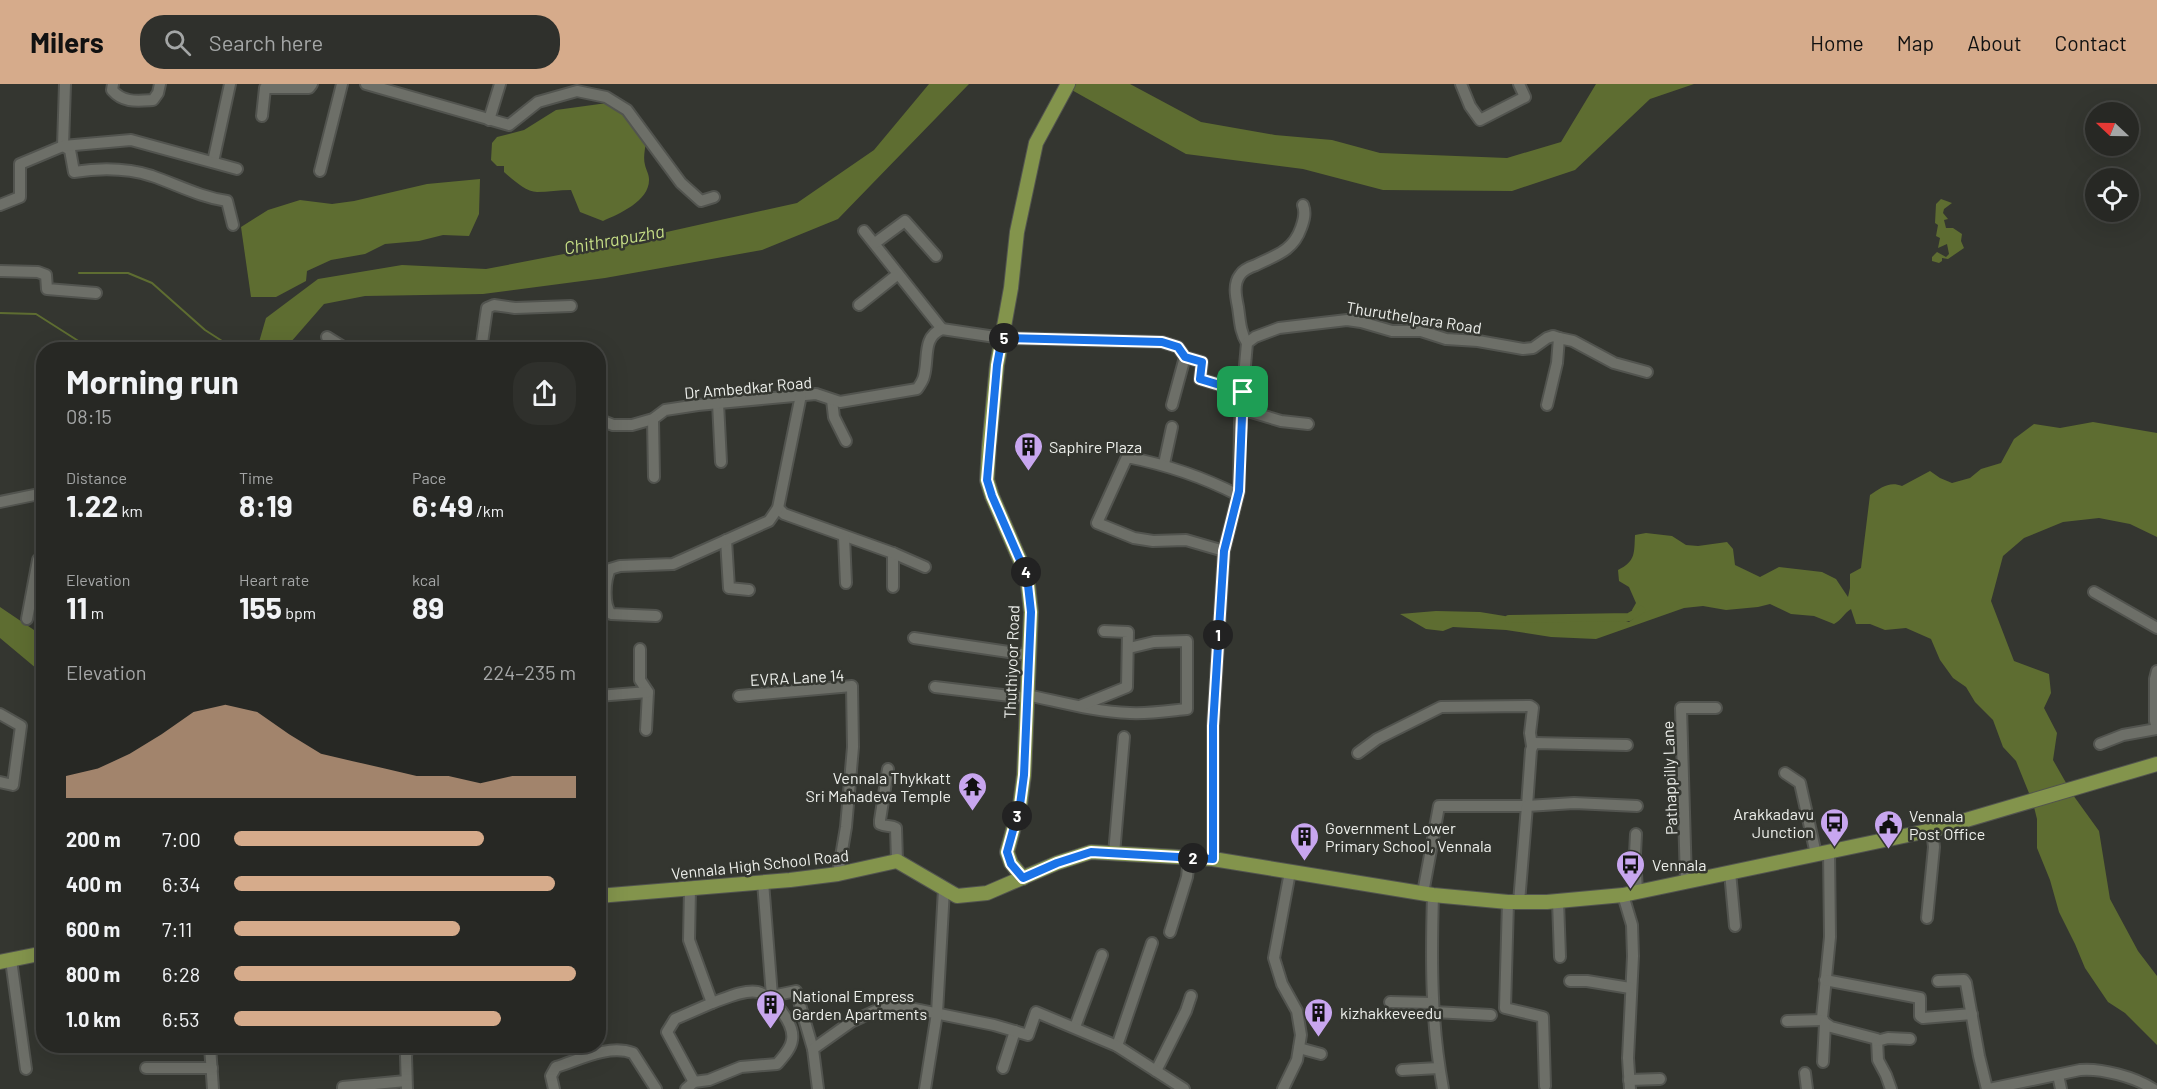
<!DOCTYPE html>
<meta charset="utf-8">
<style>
body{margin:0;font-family:Barlow,sans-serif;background:#2f302c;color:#f1f3f6;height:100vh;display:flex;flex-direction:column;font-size:22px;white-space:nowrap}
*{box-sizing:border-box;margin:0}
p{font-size:20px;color:#a4a6a6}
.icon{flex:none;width:33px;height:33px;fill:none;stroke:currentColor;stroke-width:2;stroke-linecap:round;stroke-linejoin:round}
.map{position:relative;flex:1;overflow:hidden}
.side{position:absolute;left:36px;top:258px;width:570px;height:711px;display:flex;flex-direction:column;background:#272824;border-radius:24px;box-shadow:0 6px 24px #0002,0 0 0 2px #434441}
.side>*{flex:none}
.needle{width:39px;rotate:292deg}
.controls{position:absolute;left:2085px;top:18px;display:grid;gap:12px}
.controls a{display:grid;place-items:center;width:54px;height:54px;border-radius:50%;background:#272824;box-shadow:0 6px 24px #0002,0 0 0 2px #434441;font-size:30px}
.pin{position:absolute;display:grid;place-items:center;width:51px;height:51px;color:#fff;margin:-26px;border-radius:12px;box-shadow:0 3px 9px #0006}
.km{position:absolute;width:30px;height:30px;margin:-15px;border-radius:50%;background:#222;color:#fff;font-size:16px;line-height:30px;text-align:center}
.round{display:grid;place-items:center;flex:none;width:63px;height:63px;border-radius:24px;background:#2f302c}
.headline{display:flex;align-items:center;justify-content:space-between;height:102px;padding:0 30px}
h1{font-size:33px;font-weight:700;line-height:45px}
.figures{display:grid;grid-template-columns:repeat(3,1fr);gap:9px;height:102px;padding:6px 30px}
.figures div{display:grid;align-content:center}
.figures b{font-size:30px;font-weight:700}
.figures small{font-size:16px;font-weight:400}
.figures p{font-size:16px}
.chart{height:168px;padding:12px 30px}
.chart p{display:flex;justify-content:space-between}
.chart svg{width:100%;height:108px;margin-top:6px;fill:#d6ab8b;opacity:.7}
ul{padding:0 30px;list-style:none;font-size:20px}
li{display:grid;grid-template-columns:96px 72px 1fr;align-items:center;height:45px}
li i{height:15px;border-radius:8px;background:#d6ab8b}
header{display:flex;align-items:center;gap:36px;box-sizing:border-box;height:84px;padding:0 30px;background:#d6ab8b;color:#111}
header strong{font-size:28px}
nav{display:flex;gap:33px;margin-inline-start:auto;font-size:21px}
.search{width:420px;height:54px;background:#2f302c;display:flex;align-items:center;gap:15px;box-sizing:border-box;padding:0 21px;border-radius:24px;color:#a4a6a6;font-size:22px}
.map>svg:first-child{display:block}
.water{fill:#5e6d31}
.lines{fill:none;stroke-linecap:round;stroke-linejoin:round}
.stream{stroke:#5e6d31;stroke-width:2}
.canal{stroke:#5e6d31;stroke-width:8}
.minor-casing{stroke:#52544f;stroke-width:14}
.major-casing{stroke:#52544f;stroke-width:16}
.minor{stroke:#6d6f68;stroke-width:10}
.major{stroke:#83944c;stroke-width:14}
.route-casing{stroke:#fff;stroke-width:12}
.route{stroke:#1a73e8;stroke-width:8}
.labels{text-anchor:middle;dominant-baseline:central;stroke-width:5;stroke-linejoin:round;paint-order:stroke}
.street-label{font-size:16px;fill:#edefeb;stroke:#343630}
.poi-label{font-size:16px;fill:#edefeb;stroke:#343630;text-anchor:start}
.water-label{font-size:18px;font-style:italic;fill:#c5dd85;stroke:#343630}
</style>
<header>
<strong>Milers</strong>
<div class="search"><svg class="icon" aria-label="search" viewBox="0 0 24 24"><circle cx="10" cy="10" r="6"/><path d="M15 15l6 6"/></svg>Search here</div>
<nav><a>Home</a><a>Map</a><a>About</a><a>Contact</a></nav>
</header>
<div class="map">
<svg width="2157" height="1005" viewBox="0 0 2157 1005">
<rect width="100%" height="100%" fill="#343630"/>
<g class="water">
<polygon points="929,0 969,0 838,135 762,166 605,194 483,210 365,212 324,220 290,259 287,265 257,265 266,234 318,195 402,181 486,185 595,164 797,119 874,66"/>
<polygon points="1061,0 1130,0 1201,38 1275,51 1332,56 1380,69 1507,74 1561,58 1596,0 1694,0 1650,15 1575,86 1512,107 1383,106 1303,85 1186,70"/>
<path d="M607,19l22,15 17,24c-1,7 -3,16 -1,23 1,5 4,9 4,14 1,22 -30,35 -46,42l-23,-9 -9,-22c-12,0 -23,2 -34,2 -11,0 -25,-13 -33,-20v-6h-7l-6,-6 1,-17 5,-6 27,-7 32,-20z"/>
<polygon points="480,95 479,130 469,152 443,151 419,157 385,160 365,170 331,176 307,187 306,197 276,213 251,213 241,143 268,126 300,116 332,120 354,117 427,100"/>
<polygon points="1941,115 1952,119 1944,125 1943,129 1948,135 1944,136 1946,144 1953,144 1962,150 1961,157 1964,164 1948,175 1942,174 1942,177 1939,179 1932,177 1932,173 1937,168 1946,173 1949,170 1947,160 1938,164 1940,154 1936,152 1938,141 1935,139 1936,120"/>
<path d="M2093,338l64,11v104l-27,-13 -31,-6 -36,4 -39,16 -21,18 -12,45 23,60 35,13 2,19 -7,15 13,25 -4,27 20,35 26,36 11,68 28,52 19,25v69l-32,-32 -17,-11 -23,-34 -10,-24 -16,-32 -9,-32 -13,-32v-29l-4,-16 -17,-42 -13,-14 -10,-27 -18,-18 -9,-15 -13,-9 -13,-18 -9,-21 -25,-11 -21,2 -15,-6h-14l-5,-15c-7,4 -9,11 -17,15l-20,-8 -23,-2 -21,-10 -12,3 -32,3 -23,-4 -19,2 -88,31 -45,-2 -45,-7 -53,-3 -10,4 -17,-2 -26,-15 36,-3 44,1 43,7 27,2 73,-1 6,2 5,-4 -2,-8 4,-7 -7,-16 -10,-6 -1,-11c18,-9 16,-17 17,-35l11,-2 26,3 14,9 12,1 29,-4 6,7 2,16 25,12 19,-10 43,5 14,7 12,18 2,-9v-14l11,-6 9,-73c11,-7 19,-14 32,-9l28,-15 10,7 12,5 18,-5 11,-9 20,-6 13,-24 20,-15 26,4z"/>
<polygon points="0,523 34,546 38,558 43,563 43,590 0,554"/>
</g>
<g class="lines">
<g class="stream">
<polyline points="79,189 128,189 152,199 205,246 236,266"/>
<polyline points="0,229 36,230 80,258 96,266"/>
</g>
<polyline class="canal" points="1509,535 1629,533 1641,526"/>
<defs>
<g id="minor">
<path d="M65,0l-2,62 7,4 4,22c26,-4 53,-4 78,4 26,9 48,21 75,25l6,24"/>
<path d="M113,0l-1,6c11,13 25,11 41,10l5,-7 2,-9"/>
<polyline points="366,0 509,41 538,18 577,7 606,13 627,26 681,99 701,117 714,113"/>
<polyline points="1461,0 1470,22 1480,36 1525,13 1519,0"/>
<polyline points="262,32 265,4 309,4 312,0"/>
<polyline points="489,36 500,0"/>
<polyline points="213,78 230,0"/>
<polyline points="320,87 342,0"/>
<polyline points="0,121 20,113 20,80 63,62 131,56 237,85"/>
<polyline points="864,147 942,245"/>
<polyline points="875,159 905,137 936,172"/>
<polyline points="0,187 38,188 46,191 47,205 96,209"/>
<polyline points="859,221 898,190"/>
<polyline points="327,253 348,266"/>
<polyline points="1559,254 1573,257 1614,279 1647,288"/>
<path d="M1247,259c-7,-11 -7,-23 -9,-36 -2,-10 -5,-23 2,-32 3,-5 10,-8 16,-10 20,-10 37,-14 45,-37 3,-8 5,-15 2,-23"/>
<polyline points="481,266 487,224 494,221 515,224 571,222"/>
<polyline points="1185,273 1202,278 1200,295 1243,308"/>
<polyline points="832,316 834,333 846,357"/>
<polyline points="718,319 721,378"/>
<polyline points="1241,325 1281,337 1308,340"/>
<path d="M598,335l15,6h19l21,-6 12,-9 33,-5 118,-11 24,8 77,-13c3,-4 6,-8 7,-13 5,-18 -2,-39 18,-47l60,9 160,4 16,5 7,10 -13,48"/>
<polyline points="653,335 654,393"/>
<polyline points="1164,380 1172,343"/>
<polyline points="0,418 44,409"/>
<polyline points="778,424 784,430 893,469 893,503"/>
<polyline points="844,453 846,499"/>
<polyline points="726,456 729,504 749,506"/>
<path d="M1224,467l-38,-11 -33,1 -19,-3 -37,-15 30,-66c41,8 74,19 111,38"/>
<polyline points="893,469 925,483"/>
<polyline points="2094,508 2157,544"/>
<path d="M656,532l-45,-2c-8,-10 -6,-34 -1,-45l10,-3 53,-2 96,-43 9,-13 23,-113"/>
<polyline points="27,535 38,476 44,476"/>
<polyline points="914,554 1029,571"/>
<polyline points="640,565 640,596 648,608 646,646"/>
<polyline points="2157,587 2155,595 2155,637 2157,644"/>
<polyline points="935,603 1027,614"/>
<path d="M1027,611c34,7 69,17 103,18 19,1 38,-2 57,-4v-68l-33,1 -25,6"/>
<polyline points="598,612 648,608"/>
<polyline points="739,612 852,602 853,663 846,743 838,790"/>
<polyline points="1080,622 1127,603 1128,548 1104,547"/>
<polyline points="0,630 21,642 13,701 0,698"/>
<polyline points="2100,660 2123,651 2157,645"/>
<polyline points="1358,669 1377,655 1441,623 1530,622 1533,624 1530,649 1532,662"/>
<path d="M888,685l-8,51v4c6,3 11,1 16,4l1,33"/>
<polyline points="1785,689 1800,699 1816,770"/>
<polyline points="1636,750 1635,770 1637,808"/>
<polyline points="1829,768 1830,853 1822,934 1825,939 1831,943 1877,955 1878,976 1886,991 1891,1005"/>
<polyline points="1114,770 1124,653"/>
<polyline points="1213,775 1213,642 1219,545 1224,467 1239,407 1240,338 1247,259 1255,253 1279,244 1347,236 1361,238 1392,247 1421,247 1446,255 1478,257 1523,265 1533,264 1547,254 1553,252 1559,254 1557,279 1547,321"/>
<polyline points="1730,788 1735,842"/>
<polyline points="1686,797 1681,624 1716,624"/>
<polyline points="763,798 772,912 796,907 813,965"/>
<polyline points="690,804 689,856 712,919 675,935 667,948 694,998"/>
<polyline points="1423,809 1439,722 1527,722 1531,666 1534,659 1627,661"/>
<path d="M1433,811c-2,67 -2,128 10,194"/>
<polyline points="1623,811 1632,841 1633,872 1628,974 1630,1005"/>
<polyline points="601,812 601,761"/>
<polyline points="1558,817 1560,873"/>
<polyline points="1508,818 1505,924 1543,933 1545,1002"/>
<polyline points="1519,818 1527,722 1574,719 1637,722"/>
<polyline points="1927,834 1934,763 1932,746"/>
<polyline points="1170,848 1187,793 1189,774"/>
<polyline points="11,876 26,985"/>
<polyline points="1825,896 1920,914 1920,932 1923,934 1972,930"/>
<polyline points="1570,897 1587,897 1630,904"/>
<polyline points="1938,897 1964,896 1966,899 1979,972 1987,1005"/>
<polyline points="1390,918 1433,919"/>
<polyline points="1434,928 1491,931"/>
<polyline points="1787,937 1823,936"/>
<polyline points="1075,943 1102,871"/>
<polyline points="1877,957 1888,954 1910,955"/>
<polyline points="210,962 213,1005"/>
<polyline points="1117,962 1152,859"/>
<polyline points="1299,964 1321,970"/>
<polyline points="1823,978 1825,939"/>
<polyline points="146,984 212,984"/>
<polyline points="1003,984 1015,947"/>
<polyline points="1402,986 1439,984"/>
<polyline points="1156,987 1186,927 1191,912"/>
<polyline points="1805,989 1807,1005"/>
<polyline points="2058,991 2061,1005"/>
<polyline points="1629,996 1660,995"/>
<polyline points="343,1005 343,1003 406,997"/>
<polyline points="407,1005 406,972 408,962"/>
<path d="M554,1005l-3,-13 5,-9c23,-7 52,-23 77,-14l23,36"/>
<path d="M686,1005l8,-7 15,-2 32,-13 36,-3c6,-7 14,-15 15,-24 3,-16 -19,-44 -34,-48 -14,-3 -34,7 -46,11"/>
<polyline points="818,1005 813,965 851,938 890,920 994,941 1028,951 1036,928 1117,962 1184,1005"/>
<polyline points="925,1005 937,929 944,805"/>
<polyline points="1283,1005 1297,976 1301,951 1297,927 1282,900 1274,874 1290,788"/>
<path d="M1989,1005l91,-19c21,-2 55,7 73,19"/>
</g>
<g id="major">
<polyline points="1023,794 1011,779 1007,768 1020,721 1024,691 1031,528 1027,492 992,412 987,396 989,363 997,281 1011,204 1017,148 1036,59 1068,0"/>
<polyline points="598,812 790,796 838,790 897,777 957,812 987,809 1057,779 1091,768 1213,775 1433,811 1508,818 1547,818 1623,811 1932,746 2157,680"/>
<polyline points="0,878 44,869"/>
</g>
</defs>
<use href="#minor" class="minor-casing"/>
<use href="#major" class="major-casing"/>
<use href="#minor" class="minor"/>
<use href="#major" class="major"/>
</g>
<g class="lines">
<defs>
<polygon id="route" points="1002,254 1162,258 1178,263 1185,273 1202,278 1200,295 1243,308 1239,407 1224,467 1219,545 1213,642 1213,775 1091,768 1057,779 1023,794 1011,780 1007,768 1020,721 1024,691 1031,528 1027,492 992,412 987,396 997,281"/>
</defs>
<use href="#route" class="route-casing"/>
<use href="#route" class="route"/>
</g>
<defs>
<symbol id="building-pin" viewBox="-11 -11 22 30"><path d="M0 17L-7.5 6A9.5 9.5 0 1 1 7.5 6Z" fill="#c8a6ef" stroke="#343630"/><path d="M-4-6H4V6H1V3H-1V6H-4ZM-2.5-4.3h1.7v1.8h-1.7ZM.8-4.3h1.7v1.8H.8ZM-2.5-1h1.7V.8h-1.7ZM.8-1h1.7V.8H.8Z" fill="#111"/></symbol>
<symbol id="temple-pin" viewBox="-11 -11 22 30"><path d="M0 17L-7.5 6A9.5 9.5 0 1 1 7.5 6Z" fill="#c8a6ef" stroke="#343630"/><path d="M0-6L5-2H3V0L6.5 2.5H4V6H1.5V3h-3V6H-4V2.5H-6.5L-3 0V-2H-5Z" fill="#111"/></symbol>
<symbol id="bus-pin" viewBox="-11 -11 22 30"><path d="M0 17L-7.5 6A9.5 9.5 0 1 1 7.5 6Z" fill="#c8a6ef" stroke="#343630"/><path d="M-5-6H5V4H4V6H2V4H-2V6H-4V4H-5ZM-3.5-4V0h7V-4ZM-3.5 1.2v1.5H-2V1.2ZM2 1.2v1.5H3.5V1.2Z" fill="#111"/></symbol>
<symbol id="civic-pin" viewBox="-11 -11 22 30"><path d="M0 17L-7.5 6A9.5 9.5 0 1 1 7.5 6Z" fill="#c8a6ef" stroke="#343630"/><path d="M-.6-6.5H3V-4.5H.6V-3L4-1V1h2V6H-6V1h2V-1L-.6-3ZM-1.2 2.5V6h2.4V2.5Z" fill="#111"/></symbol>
</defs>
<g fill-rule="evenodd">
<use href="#building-pin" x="1012" y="346" width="33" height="45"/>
<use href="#temple-pin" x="956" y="686" width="33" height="45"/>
<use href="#bus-pin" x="1818" y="722" width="33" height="45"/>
<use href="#civic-pin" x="1872" y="724" width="33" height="45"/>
<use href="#building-pin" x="1288" y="736" width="33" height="45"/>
<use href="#bus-pin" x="1614" y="764" width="33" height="45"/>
<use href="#building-pin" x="754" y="904" width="33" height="45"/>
<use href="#building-pin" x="1302" y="912" width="33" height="45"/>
</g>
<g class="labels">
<g class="street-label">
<text transform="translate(1414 233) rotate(9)">Thuruthelpara Road</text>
<text transform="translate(748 303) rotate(-5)">Dr Ambedkar Road</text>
<text transform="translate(1011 578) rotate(-88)">Thuthiyoor Road</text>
<text transform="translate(797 593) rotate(-3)">EVRA Lane 14</text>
<text transform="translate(1669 694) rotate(-92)">Pathappilly Lane</text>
<text transform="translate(760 780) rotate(-6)">Vennala High School Road</text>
</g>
<g class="poi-label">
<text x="1049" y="362">Saphire Plaza</text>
<text x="951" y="693" text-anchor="end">Vennala Thykkatt<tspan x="951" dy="18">Sri Mahadeva Temple</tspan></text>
<text x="1814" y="729" text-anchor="end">Arakkadavu<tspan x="1814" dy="18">Junction</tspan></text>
<text x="1909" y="731">Vennala<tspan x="1909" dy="18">Post Office</tspan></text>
<text x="1325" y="743">Government Lower<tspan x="1325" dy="18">Primary School, Vennala</tspan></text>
<text x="1652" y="780">Vennala</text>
<text x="792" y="911">National Empress<tspan x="792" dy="18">Garden Apartments</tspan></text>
<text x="1340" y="928">kizhakkeveedu</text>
</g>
<g class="water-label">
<text transform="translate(614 155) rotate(-10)">Chithrapuzha</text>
</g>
</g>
</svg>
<div class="controls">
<a><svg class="needle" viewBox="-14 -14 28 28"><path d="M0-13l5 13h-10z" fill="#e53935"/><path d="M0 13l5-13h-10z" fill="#a4a6a6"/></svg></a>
<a><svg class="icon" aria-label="locate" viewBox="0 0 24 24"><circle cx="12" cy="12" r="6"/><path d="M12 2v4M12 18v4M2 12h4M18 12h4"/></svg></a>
</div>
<div class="pin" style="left:1243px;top:308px;background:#1e9e55"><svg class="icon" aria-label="arrive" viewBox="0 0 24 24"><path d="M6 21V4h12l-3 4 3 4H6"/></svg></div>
<b class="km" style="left:1218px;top:551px">1</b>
<b class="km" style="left:1193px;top:774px">2</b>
<b class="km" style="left:1017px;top:732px">3</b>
<b class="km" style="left:1026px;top:488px">4</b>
<b class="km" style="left:1004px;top:254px">5</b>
<section class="side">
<div class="headline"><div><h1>Morning run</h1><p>08:15</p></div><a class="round"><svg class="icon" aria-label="share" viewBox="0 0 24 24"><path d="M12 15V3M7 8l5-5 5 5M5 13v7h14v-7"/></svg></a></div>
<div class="figures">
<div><p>Distance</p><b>1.22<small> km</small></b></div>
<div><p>Time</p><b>8:19</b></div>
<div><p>Pace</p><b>6:49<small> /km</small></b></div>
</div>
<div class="figures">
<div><p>Elevation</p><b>11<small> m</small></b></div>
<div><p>Heart rate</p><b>155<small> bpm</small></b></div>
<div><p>kcal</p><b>89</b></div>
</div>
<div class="chart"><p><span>Elevation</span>224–235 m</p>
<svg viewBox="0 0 160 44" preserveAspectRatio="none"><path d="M0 44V35L10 32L20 26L30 18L40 9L50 6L60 9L70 18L80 26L90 29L100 32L110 35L120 35L130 38L140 35L150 35L160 35V44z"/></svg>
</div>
<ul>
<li><b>200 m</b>7:00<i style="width:73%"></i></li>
<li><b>400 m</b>6:34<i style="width:94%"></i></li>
<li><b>600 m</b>7:11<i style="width:66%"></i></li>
<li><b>800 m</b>6:28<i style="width:100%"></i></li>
<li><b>1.0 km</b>6:53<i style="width:78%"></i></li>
</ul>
</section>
</div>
